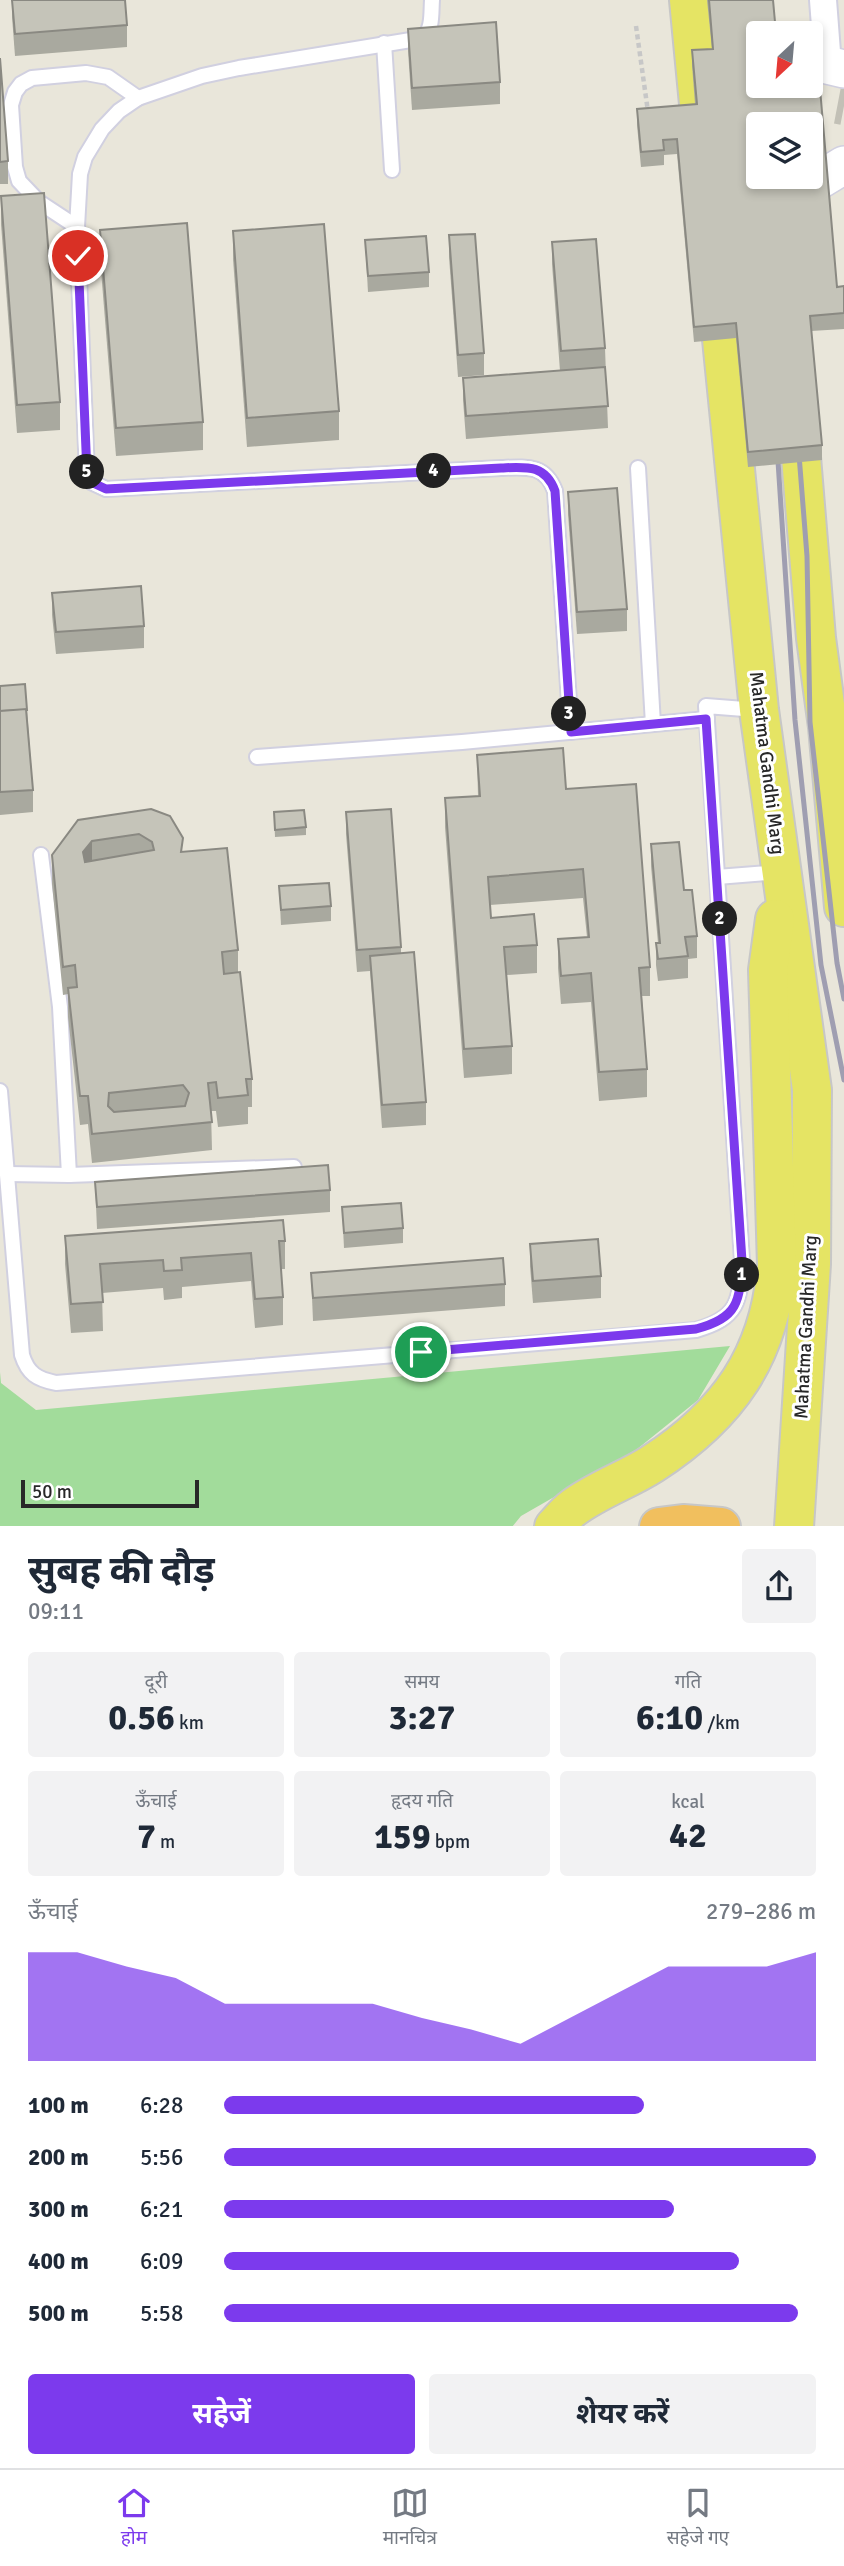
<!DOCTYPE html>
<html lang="hi">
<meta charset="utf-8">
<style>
body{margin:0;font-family:Signika,"Noto Sans Devanagari",sans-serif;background:#f2f2f3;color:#1f2937;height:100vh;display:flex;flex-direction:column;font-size:26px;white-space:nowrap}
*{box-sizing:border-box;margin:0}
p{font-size:23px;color:#747a83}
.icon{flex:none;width:38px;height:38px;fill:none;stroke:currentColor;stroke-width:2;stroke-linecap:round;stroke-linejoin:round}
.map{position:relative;height:1526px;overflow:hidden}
.sheet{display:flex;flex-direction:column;background:#fff;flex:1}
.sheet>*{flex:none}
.needle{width:46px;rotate:206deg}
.buttons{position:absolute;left:746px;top:21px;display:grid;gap:14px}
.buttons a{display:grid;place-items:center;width:77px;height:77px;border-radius:7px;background:#fff;box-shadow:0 4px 10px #0003;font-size:35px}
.scale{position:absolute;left:21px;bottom:18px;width:178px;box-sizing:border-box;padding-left:7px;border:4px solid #282828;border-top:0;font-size:19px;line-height:24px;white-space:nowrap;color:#282828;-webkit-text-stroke:5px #fff;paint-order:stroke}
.pin{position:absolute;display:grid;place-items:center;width:60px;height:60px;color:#fff;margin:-30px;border:4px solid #fff;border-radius:50%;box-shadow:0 2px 7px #0007}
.km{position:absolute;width:35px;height:35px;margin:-18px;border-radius:50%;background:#222;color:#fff;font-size:19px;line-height:35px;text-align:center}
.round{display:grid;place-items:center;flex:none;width:74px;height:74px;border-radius:7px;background:#f2f2f3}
.summary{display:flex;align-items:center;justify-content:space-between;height:119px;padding:0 28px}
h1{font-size:38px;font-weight:700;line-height:52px}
.metrics{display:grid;grid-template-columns:repeat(3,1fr);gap:10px;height:119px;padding:7px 28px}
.metrics div{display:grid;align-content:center;border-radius:7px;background:#f2f2f3;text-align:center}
.metrics b{font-size:35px;font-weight:700}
.metrics small{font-size:19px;font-weight:400}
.metrics p{font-size:19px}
.chart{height:196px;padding:14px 28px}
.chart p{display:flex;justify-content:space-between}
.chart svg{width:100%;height:126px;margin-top:7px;fill:#7c3aed;opacity:.7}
.cta{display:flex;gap:14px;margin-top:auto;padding:14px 28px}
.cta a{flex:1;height:80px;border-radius:7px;background:#7c3aed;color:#fff;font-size:28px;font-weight:700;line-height:80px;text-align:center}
.cta a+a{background:#f2f2f3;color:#1f2937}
ul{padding:0 28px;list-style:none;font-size:23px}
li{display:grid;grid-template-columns:112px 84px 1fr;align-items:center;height:52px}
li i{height:18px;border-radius:9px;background:#7c3aed}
.tab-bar{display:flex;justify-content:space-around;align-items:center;height:98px;border-top:2px solid #e0e1e3;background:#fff;font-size:19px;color:#747a83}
.tab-bar a{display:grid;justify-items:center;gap:4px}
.tab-bar .active{color:#7c3aed}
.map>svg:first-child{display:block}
.green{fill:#a2dc9b}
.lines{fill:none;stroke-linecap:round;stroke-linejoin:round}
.primary-tunnel{stroke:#c2c0b6;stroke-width:38;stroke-dasharray:38 19;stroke-linecap:butt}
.lane-casing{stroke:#d1d0e0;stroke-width:18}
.street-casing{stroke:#d1d0e0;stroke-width:30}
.secondary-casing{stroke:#d1d0e0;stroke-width:40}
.primary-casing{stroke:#c7c7c7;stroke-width:42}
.highway-casing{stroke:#c7c7c7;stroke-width:42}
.path{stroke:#c7c7c7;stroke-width:4.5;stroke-dasharray:5 3.5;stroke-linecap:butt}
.lane{stroke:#fff;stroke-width:14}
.street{stroke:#fff;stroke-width:26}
.secondary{stroke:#fff;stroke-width:37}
.primary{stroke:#e5e464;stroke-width:38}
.highway{stroke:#f1bf5e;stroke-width:38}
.rail{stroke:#9f9eb1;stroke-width:5}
.wall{fill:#a9a99f}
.shaded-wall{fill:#8a8982}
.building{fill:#c5c4b9;stroke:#8a8982;stroke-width:2;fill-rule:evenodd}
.route-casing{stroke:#fff;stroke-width:14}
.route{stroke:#7c3aed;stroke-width:9}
.labels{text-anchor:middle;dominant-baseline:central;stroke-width:6;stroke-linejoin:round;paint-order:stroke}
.street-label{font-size:19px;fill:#282828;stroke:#fff}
</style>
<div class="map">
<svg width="844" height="1527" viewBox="0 0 844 1527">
<rect width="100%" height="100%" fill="#e9e6da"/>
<polygon class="green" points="730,1346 698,1400 636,1450 521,1516 512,1527 0,1526 0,1372 1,1383 36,1410"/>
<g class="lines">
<polyline class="primary-tunnel" points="785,86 802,98 844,106"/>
<defs>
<g id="lane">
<path d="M432,0c-1,13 1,29 -9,38l-184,30 -37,8 -64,22 -19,13 -17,18 -17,28 -5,17 -3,53 10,247 4,8 15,7 395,-21c25,-1 44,-4 54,23l16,241"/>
<polyline points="384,43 392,170"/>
<polyline points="77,227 39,202 19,181 15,167 11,105 15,92 21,84 32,78 86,73 108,77 138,98"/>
<polyline points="638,468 653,724"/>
<polyline points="257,757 462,742 707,719"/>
<polyline points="41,855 60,1007 69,1175"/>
<polyline points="717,877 781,872"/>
<path d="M0,1091l22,264c6,19 15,24 34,28l640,-53c42,-12 44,-28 46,-69l-36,-555 51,4"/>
<polyline points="8,1174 69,1175 294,1167"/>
</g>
<polyline id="street" points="823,0 828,65"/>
<g id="secondary">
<polyline points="810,61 844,69"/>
<polyline points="785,201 844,165"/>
</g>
<g id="primary">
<polyline points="689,0 699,104"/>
<polyline points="717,289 759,710 812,1090 811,1264 794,1527"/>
<polyline points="797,409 816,638 828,727 844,907"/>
<path d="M554,1527c6,-6 12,-14 19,-19 24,-18 54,-28 79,-44 76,-49 118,-108 125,-199l-9,-295 7,-51"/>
</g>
<polyline id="highway" points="659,1527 683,1524 721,1527"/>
</defs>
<use href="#lane" class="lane-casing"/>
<use href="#street" class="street-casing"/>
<use href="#secondary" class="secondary-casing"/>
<use href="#primary" class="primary-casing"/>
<use href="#highway" class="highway-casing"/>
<polyline class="path" points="636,26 648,112"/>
<use href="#lane" class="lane"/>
<use href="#street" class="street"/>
<use href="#secondary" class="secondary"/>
<use href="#primary" class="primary"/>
<use href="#highway" class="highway"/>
<g class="rail">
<polyline points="798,442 807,556 810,722 837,963 844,999"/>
<polyline points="777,446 795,720 821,965 844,1080"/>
</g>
</g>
<g class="wall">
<polygon points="12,0 127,25 127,47 15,56 12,17"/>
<polygon points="707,0 773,0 776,33 837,287 844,286 844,329 811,331 822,445 822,460 748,467 736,338 694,342 677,154 664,155 664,165 641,167 637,125 637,109 695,104 692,65 692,50 712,49"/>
<polygon points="408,29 500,82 500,104 412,110 408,51"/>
<polygon points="0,58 8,161 8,184 0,184"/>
<polygon points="1,196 60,402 60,430 17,433 1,224"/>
<polygon points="100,230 203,422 203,450 116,456 100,258"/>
<polygon points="233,231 339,411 339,440 247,447 233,259"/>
<polygon points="449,235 484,353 484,375 458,377 449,257"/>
<polygon points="365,240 429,272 429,287 368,292"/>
<polygon points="552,242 605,348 608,428 466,439 463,400 463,378 560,371 552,264"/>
<polygon points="568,492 627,609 627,631 577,634 568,514"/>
<polygon points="52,593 144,626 144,648 56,654 52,615"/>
<polygon points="0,686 27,710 33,790 33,812 0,815"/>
<polygon points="477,755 566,789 650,967 650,996 642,996 647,1069 647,1097 599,1101 591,1002 561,1004 558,968 558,939 587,937 583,898 490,905 491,918 537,945 537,973 507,975 512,1046 512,1074 464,1078 445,827 445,798 478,796"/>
<polygon points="151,809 183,852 238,950 238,972 252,1079 252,1107 248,1107 248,1124 218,1127 216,1111 211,1111 212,1150 92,1163 88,1124 80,1125 68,1017 68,994 63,995 52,884 52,855"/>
<polygon points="274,812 306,827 306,835 275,837"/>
<polygon points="346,812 401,947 401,953 426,1102 426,1125 382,1128 370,971 357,972 346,834"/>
<polygon points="651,844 684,890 697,936 697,958 688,959 688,978 658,981 656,965 656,943 658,943 651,866"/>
<polygon points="279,886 331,906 331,921 281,925"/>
<polygon points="95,1182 330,1190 330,1212 97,1229"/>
<polygon points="342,1207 403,1228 403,1243 344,1248"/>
<polygon points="65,1236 285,1241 285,1269 281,1269 283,1297 283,1325 255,1328 251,1281 182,1287 182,1298 164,1300 163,1288 102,1293 103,1331 71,1333 65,1264"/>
<polygon points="530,1244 601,1276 601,1298 533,1303 530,1266"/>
<polygon points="311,1273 505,1284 505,1306 313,1321"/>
</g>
<polygon class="shaded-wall" points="92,841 92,870 83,881 83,852"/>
<g class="building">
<polygon points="12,0 125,0 127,25 15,34"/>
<path d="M709,0h64l3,33 39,-3 22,257 7,-1v27l-34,3 12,129 -74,7 -12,-129 -42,4 -17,-188 -14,1 1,10 -23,2 -4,-43 60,-5 -5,-54 21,-1zM758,33h52v53h-52zM758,124h52v53h-52z"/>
<polygon points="496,22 500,82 412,88 408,29"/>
<polygon points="0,58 8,161 0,162"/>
<polygon points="44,193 60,402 17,405 1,196"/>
<polygon points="187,223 203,422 116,428 100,230"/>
<polygon points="324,224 339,411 247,418 233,231"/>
<polygon points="475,234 484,353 458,355 449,235"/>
<polygon points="426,236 429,272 368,276 365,240"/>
<polygon points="596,239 605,348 561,351 552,242"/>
<polygon points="605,367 608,406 466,416 463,378"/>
<polygon points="617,488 627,609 577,612 568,492"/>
<polygon points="141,586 144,626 56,632 52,593"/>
<polygon points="25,684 27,710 0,711 0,686"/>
<polygon points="26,709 33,790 0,792 0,711"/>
<polygon points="563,748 566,789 636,784 650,967 639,968 647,1069 599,1072 591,973 561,976 558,939 589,937 583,869 488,877 491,918 534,914 537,945 504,947 512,1046 464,1049 445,798 480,796 477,755"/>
<path d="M151,809l19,7 13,22 -2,14 46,-4 11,102 -16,2 2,22 16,-2 12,107h-6l2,16 -30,3 -2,-16 -8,1 4,39 -120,12 -4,-38h-8l-12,-108 9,-1 -2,-22 -12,2 -11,-112 26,-35zM139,834l13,8 2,8 -69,12 -2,-10 9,-11zM183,1085l6,8 -4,13 -71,6 -6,-6 1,-13z"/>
<polygon points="391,809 401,947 357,950 346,812"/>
<polygon points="304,810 306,827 275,830 274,812"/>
<polygon points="679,842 684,890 692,890 697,936 685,937 688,956 658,959 656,943 660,943 651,844"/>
<polygon points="329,883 331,906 281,910 279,886"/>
<polygon points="414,952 426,1102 382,1105 370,956"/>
<polygon points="328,1165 330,1190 97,1207 95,1182"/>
<polygon points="401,1203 403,1228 344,1233 342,1207"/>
<polygon points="283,1220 285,1241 279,1241 283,1297 255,1299 251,1253 181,1258 182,1270 164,1271 163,1260 100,1264 103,1302 71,1304 65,1236"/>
<polygon points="598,1239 601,1276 533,1281 530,1244"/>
<polygon points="503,1258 505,1284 313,1298 311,1273"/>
</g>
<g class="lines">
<defs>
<path id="route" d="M78,256l9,218 4,8 15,7 395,-21c25,-1 44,-4 54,23l16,241 135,-13 36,542c-2,41 -4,57 -46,68l-275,23"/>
</defs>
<use href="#route" class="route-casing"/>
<use href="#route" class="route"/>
</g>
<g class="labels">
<g class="street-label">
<text transform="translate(767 763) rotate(83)">Mahatma Gandhi Marg</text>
<text transform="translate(806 1327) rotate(-87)">Mahatma Gandhi Marg</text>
</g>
</g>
</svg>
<div class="buttons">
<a><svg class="needle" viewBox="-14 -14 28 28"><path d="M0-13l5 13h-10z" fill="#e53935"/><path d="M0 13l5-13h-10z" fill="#747a83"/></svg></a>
<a><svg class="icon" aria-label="layers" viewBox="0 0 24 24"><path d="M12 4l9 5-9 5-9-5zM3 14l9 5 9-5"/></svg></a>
</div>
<div class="scale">50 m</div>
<div class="pin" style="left:421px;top:1352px;background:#1e9e55"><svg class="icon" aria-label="arrive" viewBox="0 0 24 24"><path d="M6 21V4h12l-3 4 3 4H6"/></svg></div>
<div class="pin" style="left:78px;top:256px;background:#d93025"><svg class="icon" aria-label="check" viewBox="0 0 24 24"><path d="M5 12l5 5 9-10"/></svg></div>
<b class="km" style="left:742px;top:1275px">1</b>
<b class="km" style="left:720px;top:919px">2</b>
<b class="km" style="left:569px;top:714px">3</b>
<b class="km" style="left:434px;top:471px">4</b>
<b class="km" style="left:87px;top:472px">5</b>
</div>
<section class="sheet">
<div class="summary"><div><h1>सुबह की दौड़</h1><p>09:11</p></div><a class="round"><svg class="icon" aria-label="share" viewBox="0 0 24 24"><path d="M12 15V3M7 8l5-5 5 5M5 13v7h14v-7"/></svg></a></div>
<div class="metrics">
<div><p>दूरी</p><b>0.56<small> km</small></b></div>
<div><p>समय</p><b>3:27</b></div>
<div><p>गति</p><b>6:10<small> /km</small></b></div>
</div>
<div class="metrics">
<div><p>ऊँचाई</p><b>7<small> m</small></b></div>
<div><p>हृदय गति</p><b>159<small> bpm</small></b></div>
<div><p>kcal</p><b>42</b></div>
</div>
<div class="chart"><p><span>ऊँचाई</span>279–286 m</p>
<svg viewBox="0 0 160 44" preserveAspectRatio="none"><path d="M0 44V6L10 6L20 11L30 15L40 24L50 24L60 24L70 24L80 29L90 33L100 38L110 29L120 20L130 11L140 11L150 11L160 6V44z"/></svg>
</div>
<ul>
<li><b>100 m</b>6:28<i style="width:71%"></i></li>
<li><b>200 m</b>5:56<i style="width:100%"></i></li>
<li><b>300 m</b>6:21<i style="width:76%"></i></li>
<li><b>400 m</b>6:09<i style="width:87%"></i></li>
<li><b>500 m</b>5:58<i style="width:97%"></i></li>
</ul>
<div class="cta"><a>सहेजें</a><a>शेयर करें</a></div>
</section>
<nav class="tab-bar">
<a class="active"><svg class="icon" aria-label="home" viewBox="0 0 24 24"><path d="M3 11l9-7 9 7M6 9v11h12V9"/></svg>होम</a>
<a><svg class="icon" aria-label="map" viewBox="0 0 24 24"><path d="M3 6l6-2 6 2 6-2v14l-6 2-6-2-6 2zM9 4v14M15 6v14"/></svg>मानचित्र</a>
<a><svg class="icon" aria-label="saved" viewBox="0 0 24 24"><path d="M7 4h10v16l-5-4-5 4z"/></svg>सहेजे गए</a>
</nav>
